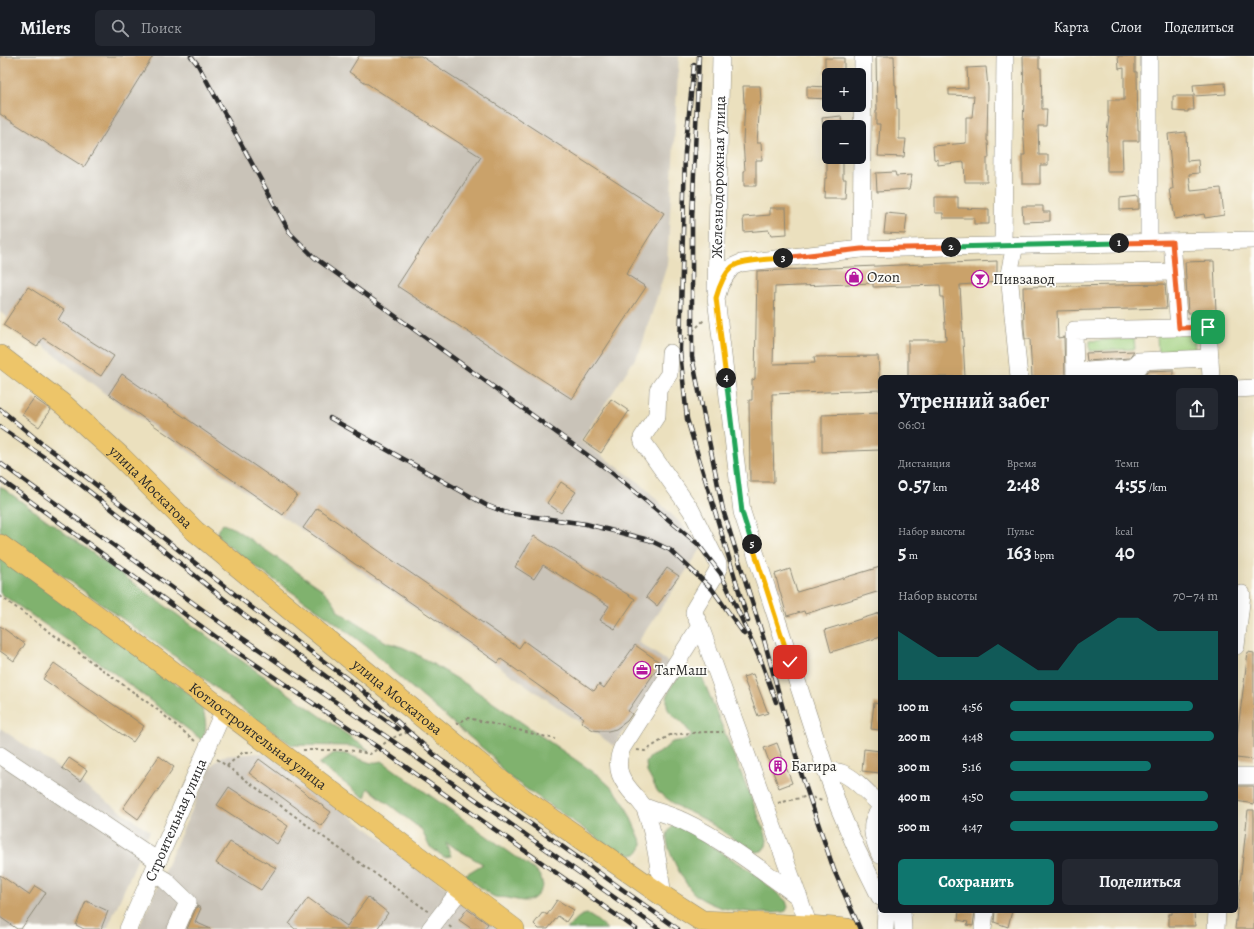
<!DOCTYPE html>
<html lang="ru">
<meta charset="utf-8">
<style>
body{margin:0;font-family:Alegreya,serif;background:#242831;color:#f1f3f6;height:100vh;display:flex;flex-direction:column;font-size:15px;white-space:nowrap}
*{box-sizing:border-box;margin:0}
p{font-size:13px;color:#9ea1a6}
.icon{flex:none;width:22px;height:22px;fill:none;stroke:currentColor;stroke-width:2;stroke-linecap:round;stroke-linejoin:round}
.map{position:relative;flex:1;overflow:hidden}
.details{position:absolute;left:878px;top:319px;width:360px;height:538px;display:flex;flex-direction:column;background:#171b24;border-radius:6px;box-shadow:0 4px 16px #0002}
.details>*{flex:none}
.tools{position:absolute;left:822px;top:12px;display:grid;gap:8px}
.tools a{display:grid;place-items:center;width:44px;height:44px;border-radius:6px;background:#171b24;box-shadow:0 4px 16px #0002;font-size:20px}
.pin{position:absolute;display:grid;place-items:center;width:34px;height:34px;color:#fff;margin:-17px;border-radius:8px;box-shadow:0 2px 6px #0006}
.km{position:absolute;width:20px;height:20px;margin:-10px;border-radius:50%;background:#222;color:#fff;font-size:11px;line-height:20px;text-align:center}
.round{display:grid;place-items:center;flex:none;width:42px;height:42px;border-radius:6px;background:#242831}
.summary{display:flex;align-items:center;justify-content:space-between;height:68px;padding:0 20px}
h1{font-size:22px;font-weight:700;line-height:30px}
.stats{display:grid;grid-template-columns:repeat(3,1fr);gap:6px;height:68px;padding:4px 20px}
.stats div{display:grid;align-content:center}
.stats b{font-size:20px;font-weight:700}
.stats small{font-size:11px;font-weight:400}
.stats p{font-size:11px}
.chart{height:112px;padding:8px 20px}
.chart p{display:flex;justify-content:space-between}
.chart svg{width:100%;height:72px;margin-top:4px;fill:#0f766e;opacity:.7}
.cta{display:flex;gap:8px;margin-top:auto;padding:8px 20px}
.cta a{flex:1;height:46px;border-radius:6px;background:#0f766e;color:#fff;font-size:16px;font-weight:700;line-height:46px;text-align:center}
.cta a+a{background:#242831;color:#f1f3f6}
ul{padding:0 20px;list-style:none;font-size:13px}
li{display:grid;grid-template-columns:64px 48px 1fr;align-items:center;height:30px}
li i{height:10px;border-radius:5px;background:#0f766e}
header{display:flex;align-items:center;gap:24px;box-sizing:border-box;height:56px;padding:0 20px;background:#171b24;border-bottom:1px solid #363941}
header strong{font-size:19px}
nav{display:flex;gap:22px;margin-inline-start:auto;font-size:14px}
.search{width:280px;height:36px;background:#242831;display:flex;align-items:center;gap:10px;box-sizing:border-box;padding:0 14px;border-radius:6px;color:#9ea1a6;font-size:15px}
.map>svg:first-child{display:block}
.industrial{fill:#c9c3b8}
.green{fill:#a0d07f;stroke:#667e55}
.forest{fill:#80b26e;stroke:#566e4c}
.building{fill:#caa26b}
.lines{fill:none;stroke-linecap:round;stroke-linejoin:round}
.minor-casing{stroke:#8b8674;stroke-width:18}
.major-casing{stroke:#8b8674;stroke-width:22}
.path{stroke:#8b8674;stroke-width:2;stroke-dasharray:3 3;stroke-linecap:butt}
.minor{stroke:#fff;stroke-width:17}
.major{stroke:#edc569;stroke-width:21}
.rail-casing{stroke:#2b2b2b;stroke-width:4.5}
.rail{stroke:#fdfcf7;stroke-width:3;stroke-dasharray:9;stroke-linecap:butt}
.split-1-casing{stroke:#fff;stroke-width:8}
.split-2-casing{stroke:#fff;stroke-width:8}
.split-3-casing{stroke:#fff;stroke-width:8}
.split-4-casing{stroke:#fff;stroke-width:8}
.split-5-casing{stroke:#fff;stroke-width:8}
.split-6-casing{stroke:#fff;stroke-width:8}
.split-1{stroke:#f0652b;stroke-width:5}
.split-2{stroke:#22a559;stroke-width:5}
.split-3{stroke:#f0652b;stroke-width:5}
.split-4{stroke:#f5b400;stroke-width:5}
.split-5{stroke:#22a559;stroke-width:5}
.split-6{stroke:#f5b400;stroke-width:5}
.labels{text-anchor:middle;dominant-baseline:central;stroke-width:3.5;stroke-linejoin:round;paint-order:stroke}
.street-label{font-size:15px;fill:#2b2b2b;stroke:#fdfcf7}
.poi-label{font-size:15px;fill:#2b2b2b;stroke:#fdfcf7;text-anchor:start}
</style>
<header>
<strong>Milers</strong>
<div class="search"><svg class="icon" aria-label="search" viewBox="0 0 24 24"><circle cx="10" cy="10" r="6"/><path d="M15 15l6 6"/></svg>Поиск</div>
<nav><a>Карта</a><a>Слои</a><a>Поделиться</a></nav>
</header>
<div class="map">
<svg width="1254" height="873" viewBox="0 0 1254 873">
<rect width="100%" height="100%" fill="#fdfcf7"/>
<filter id="ink" filterUnits="userSpaceOnUse"><feTurbulence type="fractalNoise" baseFrequency=".025" numOctaves="2"/><feDisplacementMap in="SourceGraphic" scale="8" xChannelSelector="R" yChannelSelector="G"/><feConvolveMatrix kernelMatrix="1 2 1 2 8 2 1 2 1" color-interpolation-filters="sRGB"/></filter>
<filter id="wash" filterUnits="userSpaceOnUse"><feTurbulence type="fractalNoise" baseFrequency=".012" numOctaves="4" result="noise"/><feDisplacementMap in="SourceGraphic" scale="16" xChannelSelector="R" yChannelSelector="G"/><feGaussianBlur stdDeviation="0.9" result="paint"/><feColorMatrix in="noise" values="0 0 0 0 0 0 0 0 0 0 0 0 0 0 0 0 0 1.4 0 .05"/><feComposite in="paint" operator="in"/></filter>
<g filter="url(#wash)">
<rect width="100%" height="100%" fill="#ebe0be"/>
<g class="industrial">
<polygon points="0,0 679,0 667,209 640,295 581,385 640,427 703,490 638,586 670,607 614,690 108,340 0,256"/>
<polygon points="0,672 150,775 107,873 0,873"/>
<polygon points="261,697 270,700 502,873 138,873 212,709 222,700"/>
</g>
<g class="green">
<polygon points="1194,276 1195,297 1158,299 1157,278"/>
<polygon points="1134,282 1135,293 1090,295 1090,285"/>
</g>
<g class="forest">
<polygon points="0,430 215,586 369,694 349,690 292,689 251,660 187,609 0,475"/>
<path d="M223,468l12,5 87,60c7,7 13,12 16,22l48,31 16,5 9,4 55,33 133,92 17,16 9,13 17,38 -1,6 -5,5 -5,1 -6,-1 -22,-12 -98,-68 -12,-17 -102,-87 -21,-21 -42,-32 -71,-49 -31,-24 -7,-6 -2,-6 2,-4z"/>
<path d="M0,498l198,146c7,13 11,27 4,40l-88,-67 -114,-80z"/>
<path d="M689,614l6,1 7,6 63,155 2,8 -1,6 -4,5 -6,1 -7,-2 -28,-20 -19,-12 -22,-10 -22,-16 -11,-20 -1,-9 4,-6 12,-6 10,-9 13,-2 7,-5c-3,-3 -5,-7 -8,-10 -4,-5 -13,-10 -16,-16 -5,-15 8,-34 21,-39z"/>
<path d="M334,697l12,1 25,9 11,-2 155,111 4,6 2,8c-10,19 -17,16 -35,12 -4,-1 -9,0 -13,-1 -5,-1 -24,-18 -30,-22l18,-11 -37,-21 5,13 -7,1 -15,-11 -7,-16 -54,-42 -3,10 -46,-34z"/>
<path d="M674,769h5l75,48 32,28 2,6 -2,4c-13,5 -53,0 -67,-4 -7,-3 -15,-6 -22,-11 -10,-7 -31,-45 -30,-59 0,-5 3,-8 7,-12z"/>
<path d="M587,858l8,5 12,10h-40c6,-6 11,-14 20,-15z"/>
</g>
<g id="blocks">
<g class="building">
<polygon points="0,0 153,0 84,111 0,58"/>
<polygon points="359,0 421,0 664,157 626,218 646,231 572,343 397,230 481,101 349,16"/>
<polygon points="876,0 894,0 895,29 896,29 897,53 899,53 899,83 906,83 904,101 878,100 880,68 876,68 876,54 877,54"/>
<polygon points="1023,0 1039,0 1039,12 1041,12 1042,53 1047,53 1046,70 1038,70 1039,99 1048,99 1048,109 1040,109 1040,128 1022,128 1022,99 1025,99 1023,70 1024,44"/>
<polygon points="1118,0 1135,0 1135,16 1137,16 1138,74 1139,74 1139,85 1122,85 1123,116 1107,116 1107,85 1106,85 1109,61 1108,61 1108,44 1124,44 1124,12 1119,13"/>
<rect x="825" y="2" width="19" height="15"/>
<polygon points="986,11 988,32 987,85 988,85 989,102 987,102 987,126 965,126 964,106 938,109 938,104 934,103 933,90 966,87 966,61 972,61 974,40 949,39 949,33 968,32 967,12"/>
<polygon points="1225,27 1226,38 1194,40 1193,29"/>
<polygon points="743,30 760,30 761,46 760,46 757,87 761,87 762,104 756,104 756,130 744,130 744,115 745,115 743,85 745,47 744,47"/>
<polygon points="807,30 829,31 829,43 807,42"/>
<polygon points="1173,40 1193,40 1194,54 1188,54 1188,56 1173,55"/>
<polygon points="841,60 842,71 823,71 822,62"/>
<polygon points="1186,76 1187,105 1198,104 1199,117 1189,118 1191,135 1221,132 1224,159 1205,162 1204,158 1175,163 1170,133 1173,133 1168,78"/>
<polygon points="827,101 843,101 843,123 846,123 845,142 824,142 825,122 827,122"/>
<polygon points="895,116 896,120 912,119 909,133 877,135 876,117"/>
<polygon points="1139,140 1139,153 1120,154 1120,142"/>
<polygon points="935,141 958,141 958,152 989,153 989,168 974,168 974,162 943,162 943,157 935,157"/>
<polygon points="1022,150 1043,150 1043,156 1050,156 1050,165 1023,166"/>
<polygon points="770,152 786,152 787,178 771,179 769,174 744,176 743,161 770,159"/>
<polygon points="886,157 907,159 905,178 884,177"/>
<polygon points="997,205 997,226 960,229 965,321 908,321 908,284 946,284 943,241 941,241 940,229 873,231 873,227 775,231 773,308 815,307 814,301 878,300 880,334 772,338 774,426 750,426 749,344 752,344 752,324 755,323 757,215"/>
<polygon points="1214,205 1216,256 1188,257 1185,206"/>
<polygon points="1165,228 1167,252 1057,255 1058,282 1064,281 1065,321 1032,321 1030,283 1025,283 1024,272 1023,231"/>
<polygon points="28,231 64,254 58,264 114,300 101,320 43,282 37,291 3,269"/>
<polygon points="1134,295 1129,302 1087,305 1086,297"/>
<polygon points="1173,314 1173,321 1139,321 1145,319 1148,315"/>
<polygon points="122,318 297,439 283,459 109,338"/>
<polygon points="34,342 51,354 39,371 22,359"/>
<polygon points="611,343 629,355 601,397 583,385"/>
<polygon points="880,357 880,394 822,396 822,359"/>
<polygon points="561,426 576,436 561,457 547,447"/>
<polygon points="317,452 519,592 524,585 594,635 599,628 604,632 635,589 661,607 628,655 632,658 627,665 616,673 608,675 601,675 593,674 581,666 584,662 501,603 498,607 303,472"/>
<polygon points="534,480 635,543 615,573 600,564 609,550 543,509 534,523 515,511"/>
<polygon points="880,511 880,535 805,558 804,555 787,560 775,518 790,513 797,536"/>
<polygon points="667,512 679,520 657,550 646,541"/>
<polygon points="880,557 880,581 831,596 825,574"/>
<polygon points="0,570 25,588 14,605 0,595"/>
<polygon points="1248,596 1254,597 1254,704 1236,702 1236,688"/>
<polygon points="54,607 144,670 133,686 43,623"/>
<polygon points="753,618 768,657 758,660 743,621"/>
<polygon points="874,647 880,648 880,674 871,673"/>
<polygon points="777,687 792,727 779,732 764,692"/>
<polygon points="864,693 880,695 880,717 862,715"/>
<polygon points="159,700 174,711 138,763 123,752"/>
<polygon points="69,702 87,714 80,725 62,712"/>
<polygon points="259,703 331,756 321,770 249,717"/>
<polygon points="1236,730 1254,730 1254,748 1236,745"/>
<polygon points="229,731 288,770 277,788 217,749"/>
<polygon points="1248,754 1254,754 1254,873 1235,873"/>
<polygon points="230,786 276,812 261,834 216,807"/>
<polygon points="0,819 29,839 35,830 46,837 21,873 17,873 0,861"/>
<polygon points="368,841 388,857 377,873 295,873 289,868 308,842 347,870"/>
<polygon points="557,844 574,854 566,866 558,860 548,873 539,873 534,868 543,856 547,859"/>
<polygon points="86,845 108,855 101,873 84,873 76,869"/>
<polygon points="197,850 201,852 195,866 211,873 187,873"/>
<polygon points="467,853 488,868 484,873 472,873 459,864"/>
<polygon points="959,855 975,855 973,870 967,869 968,866 958,864"/>
<polygon points="995,855 1012,855 1008,871 994,866"/>
<polygon points="1172,855 1194,855 1195,870 1169,870 1169,858 1172,858"/>
</g>
</g>
</g>
<g filter="url(#ink)">
<use href="#blocks" fill-opacity="0" stroke="#8b8674" stroke-width="1"/>
<g class="lines">
<defs>
<g id="minor">
<polyline points="1149,186 1149,0"/>
<polyline points="1172,186 1179,272 1208,271 1211,321"/>
<polyline points="1015,189 1009,218 1019,321"/>
<polyline points="1003,190 1005,0"/>
<polyline points="861,193 863,0"/>
<polyline points="1009,218 1174,216"/>
<path id="s1" d="M716,234l5,-234"/>
<polyline points="1075,316 1139,311 1138,305 1210,302"/>
<polyline points="1075,321 1074,274 1179,272"/>
<polyline points="1236,333 1254,332"/>
<polyline points="700,570 809,870"/>
<polyline points="1236,590 1242,538"/>
<polyline points="0,699 158,805"/>
<path d="M826,715c6,0 11,0 16,2 13,5 28,22 38,32"/>
<polyline points="1236,720 1254,720"/>
<path d="M645,751c12,5 26,8 38,14 39,18 80,50 116,76"/>
<path d="M880,754c-13,13 -6,31 0,45"/>
<polyline points="153,817 165,824 188,846 176,873"/>
<path d="M663,840c-4,-27 -8,-61 -18,-87 -2,-4 -6,-8 -9,-12 -14,-15 -23,-28 -14,-49l78,-122 -6,-13 1,-5 20,-33 3,-6v-5l-27,-54 -48,-68 -1,-4 15,-23 1,-25 11,-16 1,-21"/>
<polyline points="880,841 856,792 839,752 823,705 742,456 716,242 720,229 726,219 732,211 741,207 861,193 1254,184"/>
<polyline points="902,855 903,873"/>
<path id="s2" d="M128,873l96,-219"/>
<polyline points="430,873 461,833"/>
<polyline points="885,873 886,855"/>
<polyline points="983,873 985,855"/>
<polyline points="1216,873 1217,855"/>
</g>
<g id="major">
<path id="s3" d="M0,300l65,50 56,51 74,74 110,91 217,176 141,98 39,25 107,5 38,3"/>
<path id="s4" d="M0,489l148,108 366,276"/>
</g>
</defs>
<use href="#minor" class="minor-casing"/>
<use href="#major" class="major-casing"/>
<g class="path">
<polyline points="680,288 704,264"/>
<polyline points="0,540 154,651 195,685"/>
<polyline points="456,668 468,662 555,683"/>
<path d="M303,694h46l21,4c11,-7 20,-17 33,-20 4,-2 8,-1 12,-2"/>
<polyline points="637,694 645,695 670,679 704,676 723,676"/>
<polyline points="217,703 333,788 428,855"/>
<polyline points="227,710 243,696 253,696"/>
<polyline points="778,747 809,740 822,745"/>
<polyline points="449,870 453,873"/>
</g>
<use href="#minor" class="minor"/>
<use href="#major" class="major"/>
<defs>
<g id="rail">
<polyline points="191,0 198,9 290,177 315,202 611,416 698,488 721,518 761,605"/>
<polyline points="699,0 692,164 692,301 723,454 764,584 800,714 834,814 860,873"/>
<polyline points="694,9 685,96 680,295 687,363 748,565"/>
<polyline points="0,353 41,387 62,402 251,551 361,633 438,702 678,873"/>
<polyline points="330,362 486,449 507,457 586,468 649,484 670,494 712,533 744,578"/>
<polyline points="0,371 57,410 151,484 245,560 355,642 398,673"/>
<polyline points="0,407 232,575 390,683 659,873"/>
<polyline points="0,423 227,589 379,692 636,873"/>
<polyline points="759,599 776,646"/>
</g>
</defs>
<use href="#rail" class="rail-casing"/>
<use href="#rail" class="rail"/>
</g>
</g>
<g class="lines" filter="url(#ink)">
<defs>
<polyline id="split-1" points="1119,187 1172,186 1179,272 1208,271"/>
<polyline id="split-2" points="951,191 1119,187"/>
<polyline id="split-3" points="783,202 861,193 951,191"/>
<path id="split-4" d="M726,322l-10,-80c3,-11 7,-23 16,-31 9,-7 39,-8 51,-9"/>
<polyline id="split-5" points="726,322 742,456 752,488"/>
<polyline id="split-6" points="752,488 790,606"/>
</defs>
<use href="#split-1" class="split-1-casing"/>
<use href="#split-2" class="split-2-casing"/>
<use href="#split-3" class="split-3-casing"/>
<use href="#split-4" class="split-4-casing"/>
<use href="#split-5" class="split-5-casing"/>
<use href="#split-6" class="split-6-casing"/>
<use href="#split-1" class="split-1"/>
<use href="#split-2" class="split-2"/>
<use href="#split-3" class="split-3"/>
<use href="#split-4" class="split-4"/>
<use href="#split-5" class="split-5"/>
<use href="#split-6" class="split-6"/>
</g>
<defs>
<symbol id="shop-ring" viewBox="-11 -11 22 22"><circle r="9.5" fill="#fdfcf7" stroke="#b5179e" stroke-width="1.5"/><path d="M-5-2.5h2.3a2.7 3.5 0 0 1 5.4 0H5L5.5 6h-11ZM-1.5-2.5h3a1.5 2.3 0 0 0-3 0Z" fill="#b5179e"/></symbol>
<symbol id="bar-ring" viewBox="-11 -11 22 22"><circle r="9.5" fill="#fdfcf7" stroke="#b5179e" stroke-width="1.5"/><path d="M-6-5H6L.8 .8V4.5H3.5V6h-7V4.5H-.8V.8Z" fill="#b5179e"/></symbol>
<symbol id="office-ring" viewBox="-11 -11 22 22"><circle r="9.5" fill="#fdfcf7" stroke="#b5179e" stroke-width="1.5"/><path d="M-6-3h4V-5.5h4V-3h4V5H-6ZM-1-4.5V-3h2v-1.5ZM-6 0V1H6V0Z" fill="#b5179e"/></symbol>
<symbol id="building-ring" viewBox="-11 -11 22 22"><circle r="9.5" fill="#fdfcf7" stroke="#b5179e" stroke-width="1.5"/><path d="M-4-6H4V6H1V3H-1V6H-4ZM-2.5-4.3h1.7v1.8h-1.7ZM.8-4.3h1.7v1.8H.8ZM-2.5-1h1.7V.8h-1.7ZM.8-1h1.7V.8H.8Z" fill="#b5179e"/></symbol>
</defs>
<g fill-rule="evenodd">
<use href="#shop-ring" x="844" y="211" width="20" height="20"/>
<use href="#bar-ring" x="970" y="213" width="20" height="20"/>
<use href="#office-ring" x="632" y="604" width="20" height="20"/>
<use href="#building-ring" x="768" y="700" width="20" height="20"/>
</g>
<g class="labels">
<g class="street-label">
<text stroke="none"><textPath href="#s1" startOffset="113">Железнодорожная улица</textPath></text>
<text stroke="none"><textPath href="#s3" startOffset="200">улица Москатова</textPath></text>
<text stroke="none"><textPath href="#s3" startOffset="524">улица Москатова</textPath></text>
<text stroke="none"><textPath href="#s4" startOffset="321">Котлостроительная улица</textPath></text>
<text stroke="none"><textPath href="#s2" startOffset="119">Строительная улица</textPath></text>
</g>
<g class="poi-label">
<text x="867" y="221">Ozon</text>
<text x="993" y="223">Пивзавод</text>
<text x="655" y="614">ТагМаш</text>
<text x="791" y="710">Багира</text>
</g>
</g>
</svg>
<div class="tools">
<a>+</a>
<a>−</a>
</div>
<div class="pin" style="left:1208px;top:271px;background:#1e9e55"><svg class="icon" aria-label="arrive" viewBox="0 0 24 24"><path d="M6 21V4h12l-3 4 3 4H6"/></svg></div>
<div class="pin" style="left:790px;top:606px;background:#d93025"><svg class="icon" aria-label="check" viewBox="0 0 24 24"><path d="M5 12l5 5 9-10"/></svg></div>
<b class="km" style="left:1119px;top:187px">1</b>
<b class="km" style="left:951px;top:191px">2</b>
<b class="km" style="left:783px;top:202px">3</b>
<b class="km" style="left:726px;top:322px">4</b>
<b class="km" style="left:752px;top:488px">5</b>
<section class="details">
<div class="summary"><div><h1>Утренний забег</h1><p>06:01</p></div><a class="round"><svg class="icon" aria-label="share" viewBox="0 0 24 24"><path d="M12 15V3M7 8l5-5 5 5M5 13v7h14v-7"/></svg></a></div>
<div class="stats">
<div><p>Дистанция</p><b>0.57<small> km</small></b></div>
<div><p>Время</p><b>2:48</b></div>
<div><p>Темп</p><b>4:55<small> /km</small></b></div>
</div>
<div class="stats">
<div><p>Набор высоты</p><b>5<small> m</small></b></div>
<div><p>Пульс</p><b>163<small> bpm</small></b></div>
<div><p>kcal</p><b>40</b></div>
</div>
<div class="chart"><p><span>Набор высоты</span>70–74 m</p>
<svg viewBox="0 0 160 44" preserveAspectRatio="none"><path d="M0 44V14L10 22L20 30L30 30L40 30L50 22L60 30L70 38L80 38L90 22L100 14L110 6L120 6L130 14L140 14L150 14L160 14V44z"/></svg>
</div>
<ul>
<li><b>100 m</b>4:56<i style="width:88%"></i></li>
<li><b>200 m</b>4:48<i style="width:98%"></i></li>
<li><b>300 m</b>5:16<i style="width:68%"></i></li>
<li><b>400 m</b>4:50<i style="width:95%"></i></li>
<li><b>500 m</b>4:47<i style="width:100%"></i></li>
</ul>
<div class="cta"><a>Сохранить</a><a>Поделиться</a></div>
</section>
</div>
